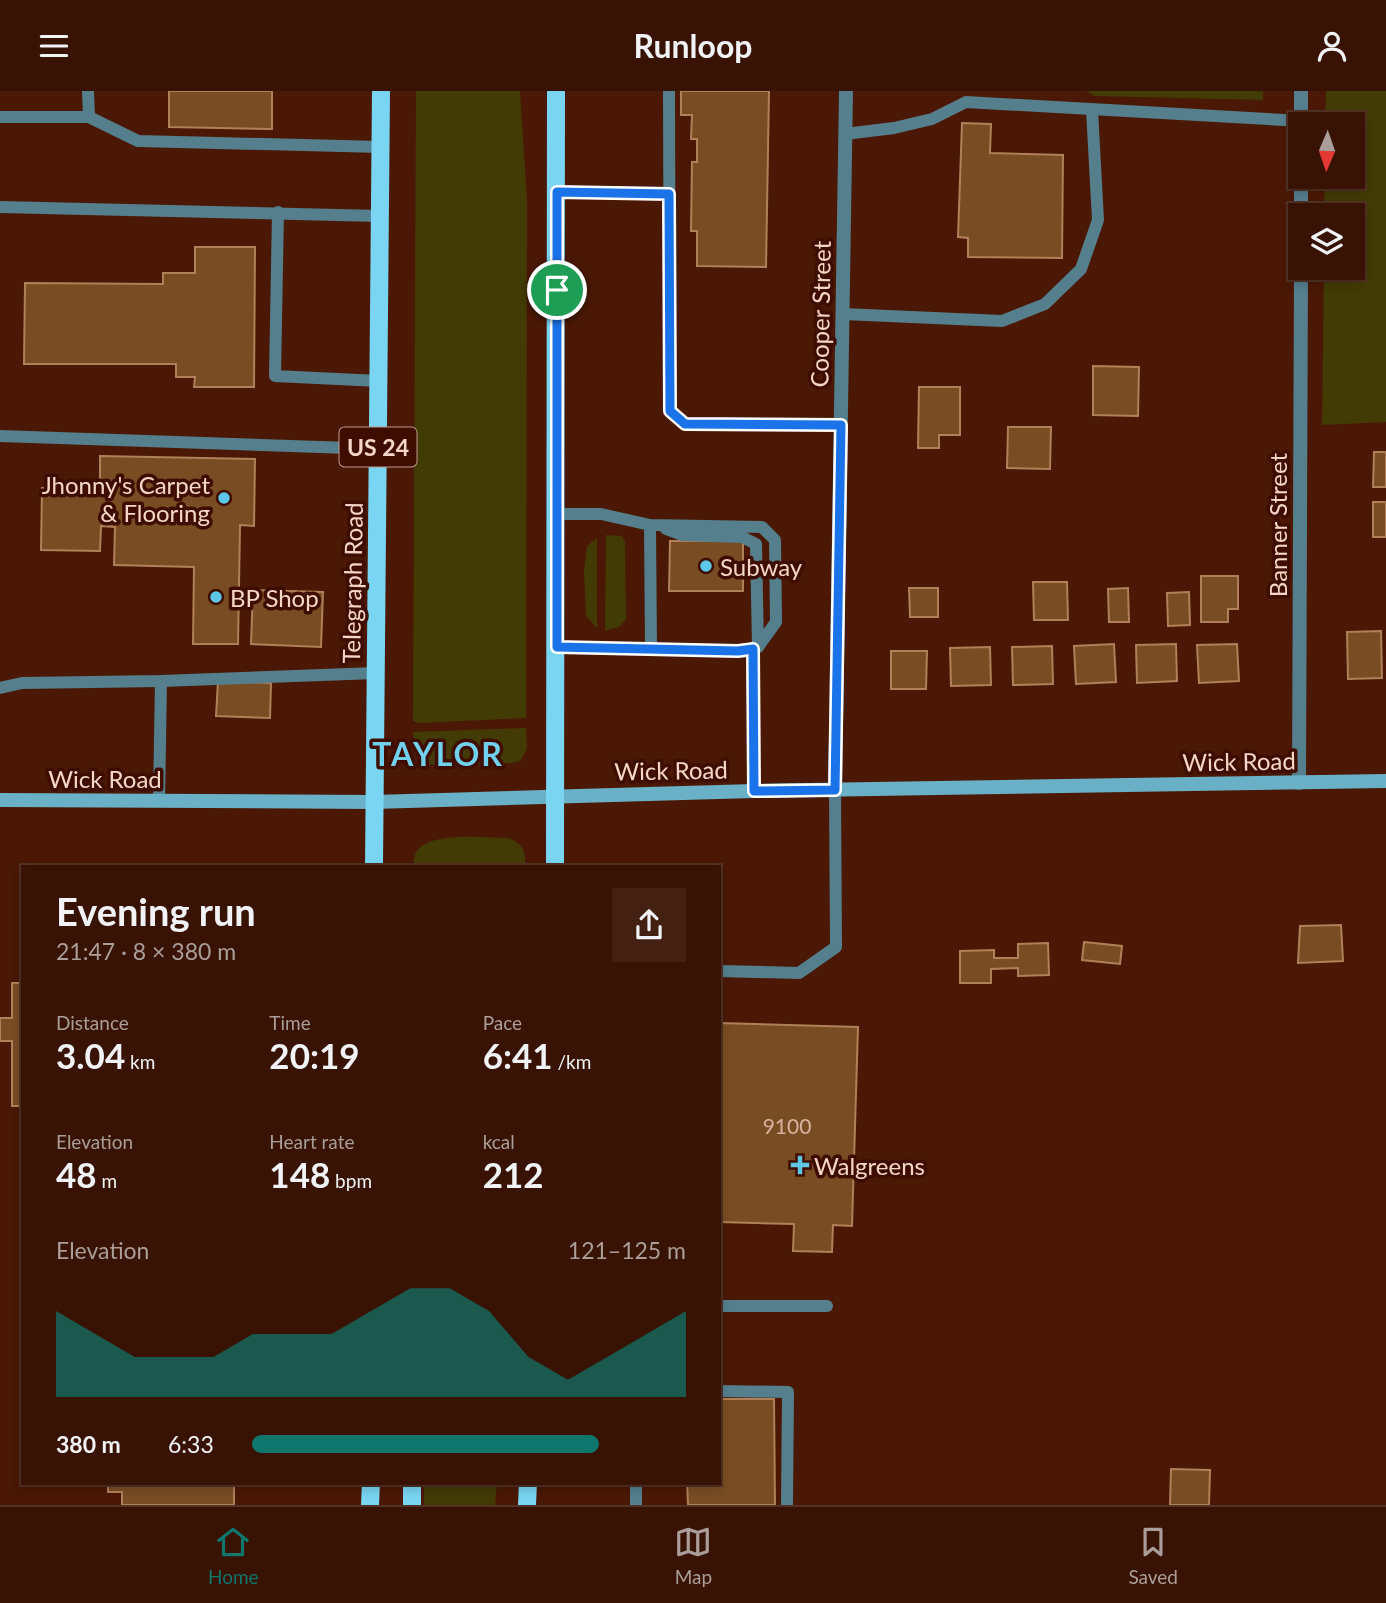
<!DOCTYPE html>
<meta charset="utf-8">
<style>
body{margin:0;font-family:Lato,sans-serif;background:#432012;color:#f1f3f6;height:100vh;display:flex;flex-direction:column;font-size:26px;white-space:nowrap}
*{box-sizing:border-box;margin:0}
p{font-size:23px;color:#ab9e9a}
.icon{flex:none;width:38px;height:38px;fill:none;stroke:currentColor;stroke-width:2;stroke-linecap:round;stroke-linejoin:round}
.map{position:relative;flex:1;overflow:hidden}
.side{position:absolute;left:21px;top:774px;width:700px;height:620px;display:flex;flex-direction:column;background:#381203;border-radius:0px;box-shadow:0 4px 10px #0003,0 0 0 2px #523225}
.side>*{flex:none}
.needle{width:46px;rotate:182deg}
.controls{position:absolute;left:1288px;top:21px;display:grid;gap:14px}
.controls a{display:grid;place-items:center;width:77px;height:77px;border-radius:0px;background:#381203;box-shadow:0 4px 10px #0003,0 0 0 2px #523225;font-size:35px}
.pin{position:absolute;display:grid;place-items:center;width:60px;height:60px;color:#fff;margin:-30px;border:4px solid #fff;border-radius:50%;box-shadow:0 2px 7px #0007}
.round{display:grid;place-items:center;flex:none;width:74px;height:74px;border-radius:0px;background:#432012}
.summary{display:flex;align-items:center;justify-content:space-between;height:119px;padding:0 35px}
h1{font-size:38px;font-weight:700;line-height:52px}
.metrics{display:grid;grid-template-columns:repeat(3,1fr);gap:10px;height:119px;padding:7px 35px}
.metrics div{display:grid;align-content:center}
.metrics b{font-size:35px;font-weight:700}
.metrics small{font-size:19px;font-weight:400}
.metrics p{font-size:19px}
.chart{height:196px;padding:14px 35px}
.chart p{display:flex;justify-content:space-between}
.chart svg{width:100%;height:126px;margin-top:7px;fill:#0f766e;opacity:.7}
ul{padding:0 35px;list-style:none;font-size:23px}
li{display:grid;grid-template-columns:112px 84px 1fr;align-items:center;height:52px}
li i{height:18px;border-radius:9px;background:#0f766e}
header{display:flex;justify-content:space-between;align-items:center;height:91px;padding:0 35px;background:#381203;font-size:32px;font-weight:700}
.tabs{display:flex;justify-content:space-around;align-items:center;height:98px;border-top:2px solid #523225;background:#381203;font-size:19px;color:#ab9e9a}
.tabs a{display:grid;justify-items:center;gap:4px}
.tabs .current{color:#0f766e}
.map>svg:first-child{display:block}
.green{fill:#433b05}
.building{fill:#794d24;stroke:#b18058;stroke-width:2}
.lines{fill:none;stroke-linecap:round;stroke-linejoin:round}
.lane{stroke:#557f8d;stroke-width:12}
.street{stroke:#557f8d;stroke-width:14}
.secondary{stroke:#6ab0c6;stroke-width:14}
.primary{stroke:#79d5f2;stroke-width:18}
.route-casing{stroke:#fff;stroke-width:14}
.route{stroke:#1a73e8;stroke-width:9}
.poi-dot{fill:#5cc7e7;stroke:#3e0d00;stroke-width:2.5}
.labels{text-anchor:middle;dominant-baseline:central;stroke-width:7;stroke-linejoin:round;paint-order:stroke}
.number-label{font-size:21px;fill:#d8b4a0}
.shield{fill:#3e0d00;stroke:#c09a8d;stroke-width:2}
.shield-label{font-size:23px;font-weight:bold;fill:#f7d6ca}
.street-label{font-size:24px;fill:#f7d6ca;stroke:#3e0d00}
.poi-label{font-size:24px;fill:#f7d6ca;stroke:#3e0d00;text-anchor:start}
.district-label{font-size:32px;font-weight:bold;letter-spacing:2px;fill:#70d0ee;stroke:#3e0d00}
</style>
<header><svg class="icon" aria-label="menu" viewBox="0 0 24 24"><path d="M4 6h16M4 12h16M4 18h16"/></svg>Runloop<svg class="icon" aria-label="person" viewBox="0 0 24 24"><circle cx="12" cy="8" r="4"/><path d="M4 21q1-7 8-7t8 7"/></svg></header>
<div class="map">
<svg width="1386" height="1414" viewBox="0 0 1386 1414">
<rect width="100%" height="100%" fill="#4a1804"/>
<g class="green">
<polygon points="416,0 520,0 527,109 526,627 420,632 413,630"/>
<polygon points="1086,0 1263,0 1263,9 1095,5"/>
<polygon points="1326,0 1386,0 1386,331 1322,334 1324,177 1353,177 1353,124 1324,124 1325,86 1353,86 1353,33 1325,33"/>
<polygon points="606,444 622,445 625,451 626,528 619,536 605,540"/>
<polygon points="597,447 597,537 586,525 584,480 587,455"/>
<polygon points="526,637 527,658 520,670 511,672 442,675 421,672 414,660 413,641"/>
<path d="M509,747c14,7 17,12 16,28l-111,-2c-4,-36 71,-26 95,-26z"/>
<polygon points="424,1391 497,1391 495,1414 424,1414"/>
</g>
<g class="building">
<polygon points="169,0 272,0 272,38 169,36"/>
<polygon points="681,0 769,0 766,176 697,175 697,140 691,140 692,71 697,71 697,48 691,48 692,24 681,24"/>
<polygon points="962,32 991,33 990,62 1063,64 1062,167 968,166 968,147 958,146"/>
<polygon points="195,156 255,156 254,296 194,296 195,286 176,286 176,273 24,273 25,192 163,193 163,182 195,182"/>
<polygon points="1093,275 1139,276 1138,325 1093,324"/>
<polygon points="919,296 960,296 960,344 939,344 939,357 918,357"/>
<polygon points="1008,336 1051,336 1050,378 1007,377"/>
<polygon points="1374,361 1386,361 1386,396 1373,396"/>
<polygon points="100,365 255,368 254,435 240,434 238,553 193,553 194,476 114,474 115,436 101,435 100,460 41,459 42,397 100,398"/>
<rect x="1373" y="411" width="13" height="35"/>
<polygon points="670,450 743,450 743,500 669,500"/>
<polygon points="1201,485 1238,485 1238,518 1228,518 1228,531 1201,531"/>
<polygon points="1033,491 1067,491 1068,529 1034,529"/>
<polygon points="909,497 938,497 938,526 910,526"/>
<polygon points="1128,497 1129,531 1109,531 1108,498"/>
<polygon points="253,499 323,501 321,556 251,553"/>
<polygon points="1189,501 1190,534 1168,535 1167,502"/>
<polygon points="1381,540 1382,587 1348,588 1347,541"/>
<polygon points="1114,553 1116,591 1076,593 1074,555"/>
<polygon points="1176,553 1177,590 1137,592 1136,554"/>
<polygon points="1237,553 1239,590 1199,592 1197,554"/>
<polygon points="1052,555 1053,593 1013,594 1012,556"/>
<polygon points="990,556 991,594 951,595 950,557"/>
<polygon points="891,560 927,560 926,598 891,598"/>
<polygon points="218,590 271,592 270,627 216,625"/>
<polygon points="1341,834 1343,870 1298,872 1300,835"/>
<polygon points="1084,851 1122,855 1120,873 1082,869"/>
<polygon points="1048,852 1049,884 1018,885 1018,877 991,878 991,892 960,892 960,860 994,859 994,867 1018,867 1018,853"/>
<polygon points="12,892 23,892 23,1015 12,1015 12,950 0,950 0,927 12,927"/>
<polygon points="719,932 858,936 852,1135 833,1134 832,1161 793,1160 794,1133 719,1131"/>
<polygon points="719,1308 774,1308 775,1414 688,1414 687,1391 719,1391"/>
<polygon points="1171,1378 1210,1379 1209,1414 1170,1414"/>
<polygon points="108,1391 234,1391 234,1414 122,1414 122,1401 108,1401"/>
</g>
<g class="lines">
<g class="lane">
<polyline points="88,0 89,26"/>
<polyline points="669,0 670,320 685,333 841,334"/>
<polyline points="0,26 89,26 138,50 381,56"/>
<polyline points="845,43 894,37 932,28 966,11 1301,30"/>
<polyline points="557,101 669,102"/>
<polyline points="0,116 379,125"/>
<polyline points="278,121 275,285 379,290"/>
<polyline points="843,223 1002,230 1045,213 1081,178 1098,129 1092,19"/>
<polyline points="0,345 378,358"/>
<polyline points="650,434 651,557"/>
<polyline points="666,438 682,444 742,446 756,453 758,556"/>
<polyline points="557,556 746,560 758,556 776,531 775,449 762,436 650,434 601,423 557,423"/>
<polyline points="753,559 754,700"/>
<polyline points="0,597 22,592 161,590 376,582"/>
<polyline points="159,710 161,590"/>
<polyline points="719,880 799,882 836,856 835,699"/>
<polyline points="719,1215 827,1215"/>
<polyline points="719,1300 788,1301 787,1414"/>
<polyline points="636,1391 636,1414"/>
</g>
<g class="street">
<polyline points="1301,33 1301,0"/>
<polyline points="1301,124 1301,86"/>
<polyline points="1299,692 1301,177"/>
<polyline points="835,699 846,0"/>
</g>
<polyline class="secondary" points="0,709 374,711 754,700 1386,690"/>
<g class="primary">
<polyline points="374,775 381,0"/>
<polyline points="555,775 556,0"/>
<polyline points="370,1414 371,1391"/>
<polyline points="412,1414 412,1391"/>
<polyline points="527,1414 528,1391"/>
</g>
</g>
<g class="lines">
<defs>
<polygon id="route" points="557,101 669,103 670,320 685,333 841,334 835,699 754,700 753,558 738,560 557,556"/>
</defs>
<use href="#route" class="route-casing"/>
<use href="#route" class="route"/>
</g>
<g class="poi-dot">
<circle cx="224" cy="407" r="7"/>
<circle cx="706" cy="475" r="7"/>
<circle cx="216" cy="506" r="7"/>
<path d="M796.5 1063.5h7v7h7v7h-7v7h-7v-7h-7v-7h7z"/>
</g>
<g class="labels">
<g class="number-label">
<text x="787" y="1034">9100</text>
</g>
<rect class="shield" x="339.5" y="336.5" width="77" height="39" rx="5"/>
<g class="shield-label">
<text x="378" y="356">US 24</text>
</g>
<g class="street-label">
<text transform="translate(820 223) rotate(-89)">Cooper Street</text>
<text transform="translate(1277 434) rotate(-90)">Banner Street</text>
<text transform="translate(352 492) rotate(-89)">Telegraph Road</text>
<text transform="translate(1239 670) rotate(-1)">Wick Road</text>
<text transform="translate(671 679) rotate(-1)">Wick Road</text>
<text x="105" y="687">Wick Road</text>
</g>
<g class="poi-label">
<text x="210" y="393" text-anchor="end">Jhonny's Carpet<tspan x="210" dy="28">&amp; Flooring</tspan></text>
<text x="720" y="475">Subway</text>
<text x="230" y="506">BP Shop</text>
<text x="814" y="1074">Walgreens</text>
</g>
<g class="district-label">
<text x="438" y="662">TAYLOR</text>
</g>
</g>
</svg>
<div class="controls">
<a><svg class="needle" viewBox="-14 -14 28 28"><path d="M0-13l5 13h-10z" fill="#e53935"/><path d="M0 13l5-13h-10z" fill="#ab9e9a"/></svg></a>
<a><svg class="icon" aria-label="layers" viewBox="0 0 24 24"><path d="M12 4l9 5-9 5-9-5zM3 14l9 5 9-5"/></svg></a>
</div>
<div class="pin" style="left:557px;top:199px;background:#1e9e55"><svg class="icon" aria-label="arrive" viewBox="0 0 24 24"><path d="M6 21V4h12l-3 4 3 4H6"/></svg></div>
<section class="side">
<div class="summary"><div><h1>Evening run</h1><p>21:47 · 8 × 380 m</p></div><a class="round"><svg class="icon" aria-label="share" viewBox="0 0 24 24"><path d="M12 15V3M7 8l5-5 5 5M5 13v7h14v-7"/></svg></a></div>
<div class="metrics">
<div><p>Distance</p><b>3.04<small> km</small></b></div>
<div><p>Time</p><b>20:19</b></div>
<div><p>Pace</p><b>6:41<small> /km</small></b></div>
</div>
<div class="metrics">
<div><p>Elevation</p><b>48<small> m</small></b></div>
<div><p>Heart rate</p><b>148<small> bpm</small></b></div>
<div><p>kcal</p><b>212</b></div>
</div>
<div class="chart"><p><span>Elevation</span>121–125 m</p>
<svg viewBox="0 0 160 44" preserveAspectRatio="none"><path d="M0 44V14L10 22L20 30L30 30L40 30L50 22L60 22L70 22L80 14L90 6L100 6L110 14L120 30L130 38L140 30L150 22L160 14V44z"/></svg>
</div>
<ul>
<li><b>380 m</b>6:33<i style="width:80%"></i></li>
</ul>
</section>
</div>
<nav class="tabs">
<a class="current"><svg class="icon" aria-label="home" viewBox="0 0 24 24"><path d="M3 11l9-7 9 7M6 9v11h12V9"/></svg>Home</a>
<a><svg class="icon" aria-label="map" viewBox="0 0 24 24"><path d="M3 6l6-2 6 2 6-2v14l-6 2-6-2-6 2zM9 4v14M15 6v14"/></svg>Map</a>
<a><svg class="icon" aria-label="saved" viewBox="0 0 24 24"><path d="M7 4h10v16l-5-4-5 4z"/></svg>Saved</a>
</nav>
